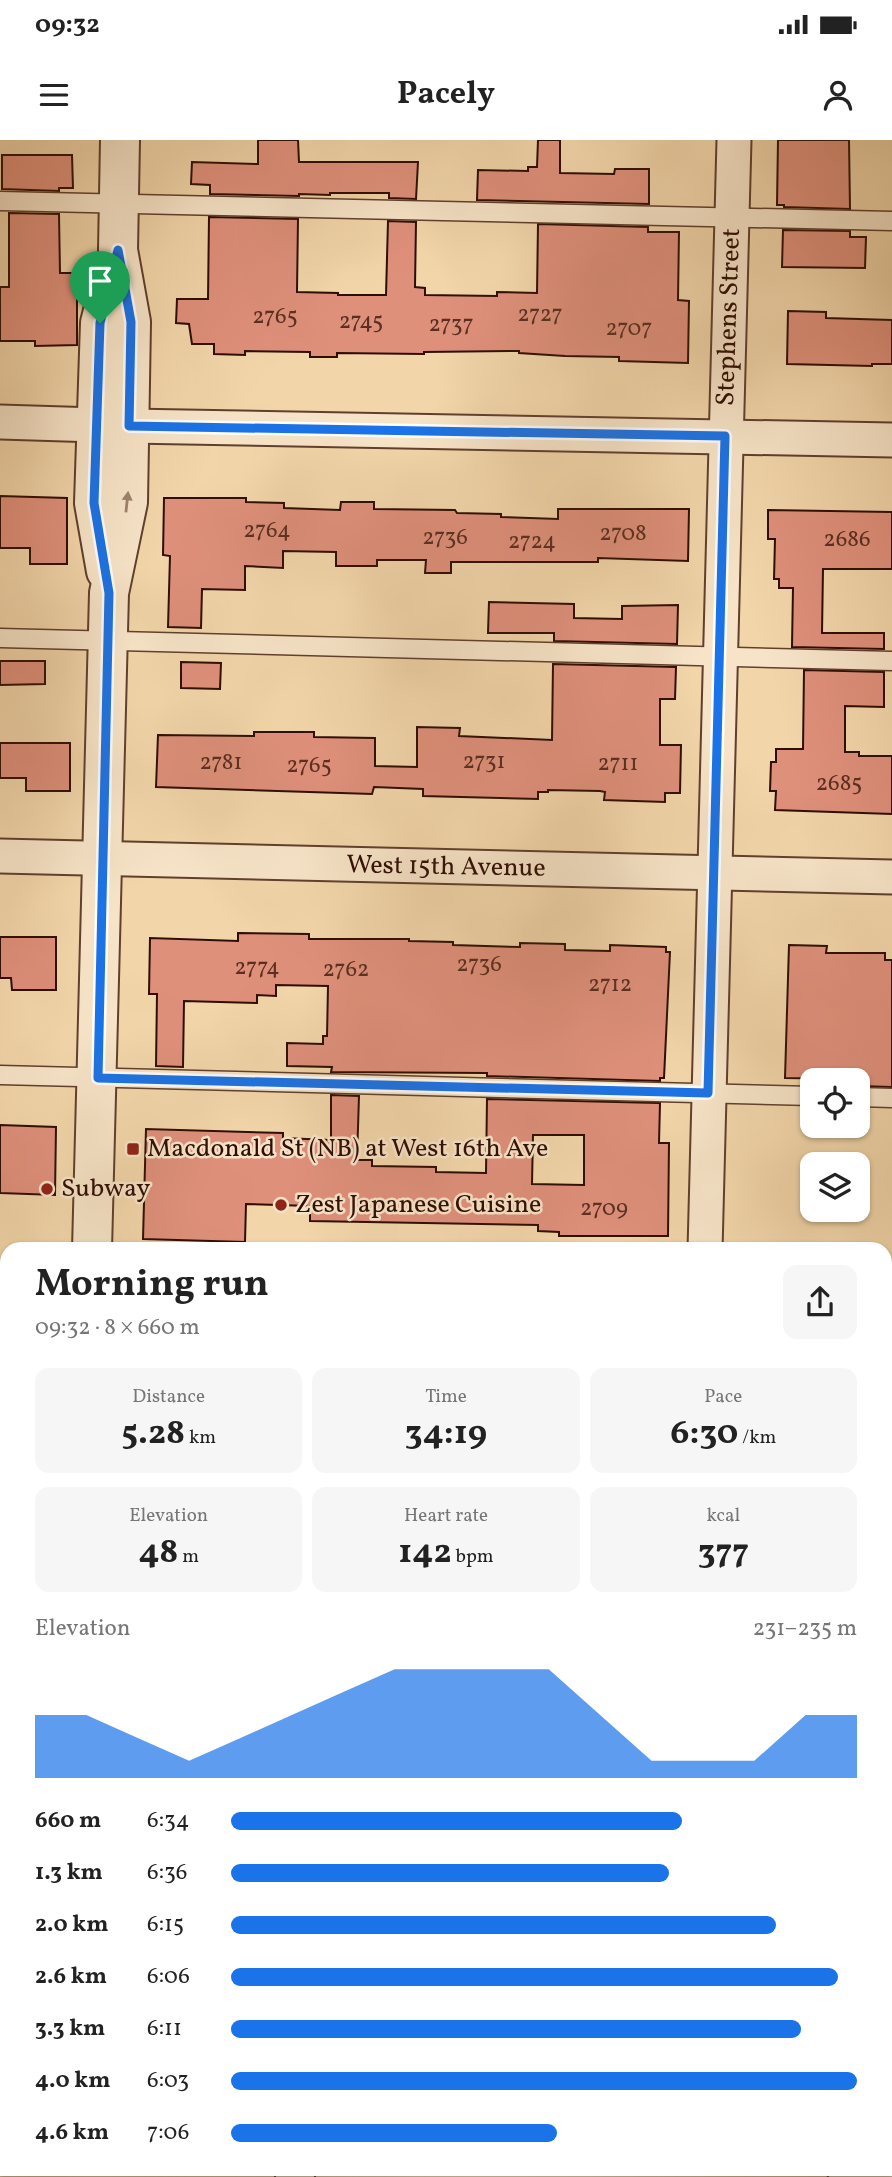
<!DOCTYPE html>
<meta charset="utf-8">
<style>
body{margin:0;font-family:Vollkorn,serif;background:#f6f6f6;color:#222;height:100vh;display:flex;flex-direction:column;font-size:26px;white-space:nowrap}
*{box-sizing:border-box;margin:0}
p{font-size:23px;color:#767676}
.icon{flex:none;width:38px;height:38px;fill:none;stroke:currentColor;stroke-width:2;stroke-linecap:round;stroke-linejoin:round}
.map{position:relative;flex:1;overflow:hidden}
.side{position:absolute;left:0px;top:1102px;width:892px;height:934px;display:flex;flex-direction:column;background:#fff;border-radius:21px 21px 0 0;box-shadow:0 2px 5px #0004}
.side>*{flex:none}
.controls{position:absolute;left:800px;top:928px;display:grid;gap:14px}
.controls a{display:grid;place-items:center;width:70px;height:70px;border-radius:14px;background:#fff;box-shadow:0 2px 5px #0004;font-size:35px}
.pin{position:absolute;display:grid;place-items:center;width:60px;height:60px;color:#fff;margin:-72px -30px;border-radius:50% 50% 50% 0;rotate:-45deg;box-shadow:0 0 7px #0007}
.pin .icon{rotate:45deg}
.round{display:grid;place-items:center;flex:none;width:74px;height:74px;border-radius:14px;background:#f6f6f6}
.summary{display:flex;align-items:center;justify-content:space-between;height:119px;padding:0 35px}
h1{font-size:38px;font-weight:700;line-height:52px}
.metrics{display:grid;grid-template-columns:repeat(3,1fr);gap:10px;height:119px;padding:7px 35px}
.metrics div{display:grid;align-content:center;border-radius:14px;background:#f6f6f6;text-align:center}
.metrics b{font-size:35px;font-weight:700}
.metrics small{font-size:19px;font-weight:400}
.metrics p{font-size:19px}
.chart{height:196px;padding:14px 35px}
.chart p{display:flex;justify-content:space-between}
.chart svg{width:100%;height:126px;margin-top:7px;fill:#1a73e8;opacity:.7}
ul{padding:0 35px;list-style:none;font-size:23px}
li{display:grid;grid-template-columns:112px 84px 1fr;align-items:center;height:52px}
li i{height:18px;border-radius:9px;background:#1a73e8}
.status{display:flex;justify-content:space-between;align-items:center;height:49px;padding:0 35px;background:#fff;direction:ltr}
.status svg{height:19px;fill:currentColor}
header{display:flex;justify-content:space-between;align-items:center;height:91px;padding:0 35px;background:#fff;font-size:32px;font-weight:700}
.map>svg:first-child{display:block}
.green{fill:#b7be8b;stroke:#736647;stroke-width:2}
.building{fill:#df907b;stroke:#2f0d03;stroke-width:2;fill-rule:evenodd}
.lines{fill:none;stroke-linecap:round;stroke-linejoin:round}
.service-casing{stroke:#603f2d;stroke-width:21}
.minor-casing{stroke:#603f2d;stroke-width:37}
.tertiary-casing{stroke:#603f2d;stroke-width:42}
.secondary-casing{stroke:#2f0d03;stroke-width:42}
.service{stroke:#f7e4c8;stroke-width:18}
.minor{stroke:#f7e4c8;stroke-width:33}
.tertiary{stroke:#f7e4c8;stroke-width:38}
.secondary{stroke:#f7e4c8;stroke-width:38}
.oneway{fill:#9d836f}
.route-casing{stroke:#fff;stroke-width:14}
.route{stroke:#1a73e8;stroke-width:9}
.poi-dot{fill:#8f2418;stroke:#f7e4c8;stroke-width:2.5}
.labels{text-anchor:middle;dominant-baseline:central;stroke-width:5;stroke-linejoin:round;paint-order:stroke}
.number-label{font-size:23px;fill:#5b2e21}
.street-label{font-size:26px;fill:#2f0d03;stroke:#f7e4c8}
.poi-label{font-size:26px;fill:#2f0d03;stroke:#f7e4c8;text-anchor:start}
</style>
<div class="status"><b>09:32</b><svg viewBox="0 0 49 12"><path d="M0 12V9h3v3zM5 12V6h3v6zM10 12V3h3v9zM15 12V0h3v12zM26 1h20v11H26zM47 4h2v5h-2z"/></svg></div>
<header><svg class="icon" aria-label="menu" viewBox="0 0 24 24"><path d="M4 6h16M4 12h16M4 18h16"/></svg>Pacely<svg class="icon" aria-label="person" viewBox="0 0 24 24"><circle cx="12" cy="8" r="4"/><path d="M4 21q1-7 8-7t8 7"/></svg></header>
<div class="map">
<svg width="892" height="2037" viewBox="0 0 892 2037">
<rect width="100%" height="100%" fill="#f2d6aa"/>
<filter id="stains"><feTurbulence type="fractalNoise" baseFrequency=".00286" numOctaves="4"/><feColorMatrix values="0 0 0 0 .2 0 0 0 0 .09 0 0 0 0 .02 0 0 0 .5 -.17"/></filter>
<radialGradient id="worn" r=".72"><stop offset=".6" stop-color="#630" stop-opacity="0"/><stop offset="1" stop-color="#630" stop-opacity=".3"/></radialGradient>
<rect class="green" x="886" y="1190" width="6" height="58"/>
<g class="building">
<polygon points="258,0 298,0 299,22 418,22 416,59 389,58 389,53 330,53 330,55 299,54 299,56 210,54 210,45 191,44 192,22 258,24"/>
<polygon points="538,0 560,0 560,33 614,34 615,29 649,29 649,64 477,60 478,30 528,31 528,27 537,27"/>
<polygon points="778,0 849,0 850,69 784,67 784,65 777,65"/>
<polygon points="2,15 72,15 73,48 59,48 59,51 2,49"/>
<polygon points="9,73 59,74 60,133 77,133 77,205 35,206 35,201 0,201 0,147 9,147"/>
<polygon points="209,77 298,79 297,152 338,153 338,155 386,155 388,81 416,82 415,147 425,148 425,155 497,156 497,152 537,153 538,84 648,87 648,92 679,92 678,160 689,161 688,223 619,221 619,217 565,216 519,213 519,211 424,212 424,214 337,213 337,217 310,217 310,212 245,211 245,215 214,214 214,204 192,204 189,184 176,183 177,159 208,159"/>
<polygon points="783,90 850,91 850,97 866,97 865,128 782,127"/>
<polygon points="788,171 826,172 826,178 892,180 892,224 872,224 872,226 787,224"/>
<polygon points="0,356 67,358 67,424 30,424 30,408 0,408"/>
<polygon points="164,358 246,358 246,362 284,363 284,368 340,370 341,362 374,362 374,369 455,370 457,373 501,374 501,377 558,379 558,369 689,369 688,421 598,418 598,422 451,422 451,433 425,433 426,420 377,420 377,426 336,426 336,412 283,411 283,428 245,426 245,450 202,449 201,488 168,487 170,416 163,415"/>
<polygon points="768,370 892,372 892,429 823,429 822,493 884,493 884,509 792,507 793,448 779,448 779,439 774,439 775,399 768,399"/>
<polygon points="489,462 574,464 574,478 622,479 622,466 678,465 677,504 554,501 554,493 488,493"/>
<polygon points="0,521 45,521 45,544 0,545"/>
<polygon points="181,522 221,523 220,549 181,548"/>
<polygon points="553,524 676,527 675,559 660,559 660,605 681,605 680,653 665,653 665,662 604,660 605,652 600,651 548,650 548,652 538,652 538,659 423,656 423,649 374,647 372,654 156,647 158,595 254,596 254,592 314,592 314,597 375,598 375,626 417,627 417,587 460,588 459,596 552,600"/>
<polygon points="804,530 884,532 884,567 845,566 845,612 859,612 859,616 892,616 892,674 775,670 776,651 770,651 771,622 776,622 776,609 803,609"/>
<polygon points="0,603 70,603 70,651 26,651 26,638 0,638"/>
<polygon points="238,793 309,794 309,799 409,799 409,801 453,802 453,805 520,807 520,803 565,804 565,810 610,811 610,805 666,807 666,812 670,812 664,938 660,938 660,941 487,936 487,933 331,932 332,927 287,926 287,903 323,904 323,896 327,896 328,846 276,845 276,856 257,855 257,863 184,861 183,927 156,926 157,854 149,854 150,798 238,801"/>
<polygon points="0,797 56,797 56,850 12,850 11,838 0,838"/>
<polygon points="789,805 827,806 826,813 885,813 885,820 892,820 892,947 858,946 858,940 852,939 785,938"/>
<path d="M331,955l28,1 -2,64h15v6l64,1v5l50,1 1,-74 173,4 -1,40h10l-1,93h-109v-4l-21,-1v-6l-228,-4v-15l-64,-2 -1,38 -102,-3 3,-110 137,4v5l48,2zM533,995h51v50l-52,-1z"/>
<polygon points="0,985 56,987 55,1055 0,1053"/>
</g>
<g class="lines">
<defs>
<g id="service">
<polyline points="0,61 892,81"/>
<polyline points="0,498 892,521"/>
<polyline points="0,935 812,956"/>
<polyline points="858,957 892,958"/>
<polyline points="886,1653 892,1653"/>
<polyline points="0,2025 7,2025"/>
<polyline points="835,2030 892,2030"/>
</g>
<g id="minor">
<polyline points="0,282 97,285"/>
<polyline points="129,286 892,300"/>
<polyline points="0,716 892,737"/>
<polyline points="705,1110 734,0"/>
<polyline points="0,1477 7,1477"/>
<polyline points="886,1497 892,1497"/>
<polyline points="0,1803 7,1803"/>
<polyline points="886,1811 892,1811"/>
</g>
<g id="tertiary">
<polyline points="106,431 94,363 100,183 115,123"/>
<polyline points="92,1110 109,453 128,362 131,182 118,110 120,0"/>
<polyline points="295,2030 295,2037"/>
</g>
<g id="secondary">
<polyline points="0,1155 7,1155"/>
<polyline points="886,1175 892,1175"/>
<polyline points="0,1244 7,1244"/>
<polyline points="886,1264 892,1264"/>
</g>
</defs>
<use href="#service" class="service-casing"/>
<use href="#minor" class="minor-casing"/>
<use href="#tertiary" class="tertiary-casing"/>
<use href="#secondary" class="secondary-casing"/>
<use href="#service" class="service"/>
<use href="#minor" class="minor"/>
<use href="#tertiary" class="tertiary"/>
<use href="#secondary" class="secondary"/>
</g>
<defs><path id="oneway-solid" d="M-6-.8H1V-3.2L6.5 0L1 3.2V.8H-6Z" transform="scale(1.75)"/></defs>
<use class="oneway" href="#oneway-solid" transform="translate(127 362) rotate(-84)"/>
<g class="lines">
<defs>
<polygon id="route" points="118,110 131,182 129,286 725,296 708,953 98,938 109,453 94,363 100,183"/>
</defs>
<use href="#route" class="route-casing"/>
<use href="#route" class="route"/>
</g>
<g class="poi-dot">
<rect x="126" y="1002" width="14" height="14" rx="3.5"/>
<circle cx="47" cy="1049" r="7"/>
<circle cx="281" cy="1065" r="7"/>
</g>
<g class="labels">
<g class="number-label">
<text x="540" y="175">2727</text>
<text x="275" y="177">2765</text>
<text x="361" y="182">2745</text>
<text x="451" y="185">2737</text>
<text x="629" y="189">2707</text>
<text x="267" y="391">2764</text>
<text x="623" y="394">2708</text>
<text x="445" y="398">2736</text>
<text x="847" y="400">2686</text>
<text x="532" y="402">2724</text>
<text x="484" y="622">2731</text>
<text x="221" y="623">2781</text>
<text x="618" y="624">2711</text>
<text x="309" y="626">2765</text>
<text x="839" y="644">2685</text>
<text x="479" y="825">2736</text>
<text x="257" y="828">2774</text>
<text x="346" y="830">2762</text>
<text x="610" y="845">2712</text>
<text x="604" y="1069">2709</text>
</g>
<g class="street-label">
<text transform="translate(729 177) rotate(-88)">Stephens Street</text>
<text transform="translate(446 727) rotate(1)">West 15th Avenue</text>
</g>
<g class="poi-label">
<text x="147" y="1009">Macdonald St (NB) at West 16th Ave</text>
<text x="61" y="1049">Subway</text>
<text x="295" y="1065">Zest Japanese Cuisine</text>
</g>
</g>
<rect width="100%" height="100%" filter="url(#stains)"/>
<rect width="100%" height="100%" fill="url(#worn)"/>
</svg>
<div class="controls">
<a><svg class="icon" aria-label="locate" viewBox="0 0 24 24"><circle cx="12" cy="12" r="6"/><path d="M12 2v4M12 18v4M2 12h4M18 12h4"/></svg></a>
<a><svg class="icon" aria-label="layers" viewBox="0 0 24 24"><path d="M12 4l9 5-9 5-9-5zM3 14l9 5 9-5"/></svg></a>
</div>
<div class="pin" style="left:100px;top:183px;background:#1e9e55"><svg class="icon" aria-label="arrive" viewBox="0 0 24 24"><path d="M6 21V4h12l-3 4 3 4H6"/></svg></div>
<section class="side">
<div class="summary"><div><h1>Morning run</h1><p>09:32 · 8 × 660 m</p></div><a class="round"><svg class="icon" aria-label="share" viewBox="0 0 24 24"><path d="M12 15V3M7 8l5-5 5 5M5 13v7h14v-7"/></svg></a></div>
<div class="metrics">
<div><p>Distance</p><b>5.28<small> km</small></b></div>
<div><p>Time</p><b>34:19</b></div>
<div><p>Pace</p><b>6:30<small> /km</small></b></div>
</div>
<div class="metrics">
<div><p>Elevation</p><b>48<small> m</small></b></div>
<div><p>Heart rate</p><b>142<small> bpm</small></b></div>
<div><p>kcal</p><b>377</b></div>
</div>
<div class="chart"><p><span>Elevation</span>231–235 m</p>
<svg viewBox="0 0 160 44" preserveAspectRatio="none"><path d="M0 44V22L10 22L20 30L30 38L40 30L50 22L60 14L70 6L80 6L90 6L100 6L110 22L120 38L130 38L140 38L150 22L160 22V44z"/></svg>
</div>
<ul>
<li><b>660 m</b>6:34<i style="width:72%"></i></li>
<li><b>1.3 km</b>6:36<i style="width:70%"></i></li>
<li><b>2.0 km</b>6:15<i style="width:87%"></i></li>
<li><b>2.6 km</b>6:06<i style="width:97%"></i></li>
<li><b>3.3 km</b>6:11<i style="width:91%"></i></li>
<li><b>4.0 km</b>6:03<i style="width:100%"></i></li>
<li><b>4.6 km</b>7:06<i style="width:52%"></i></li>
</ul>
</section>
</div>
